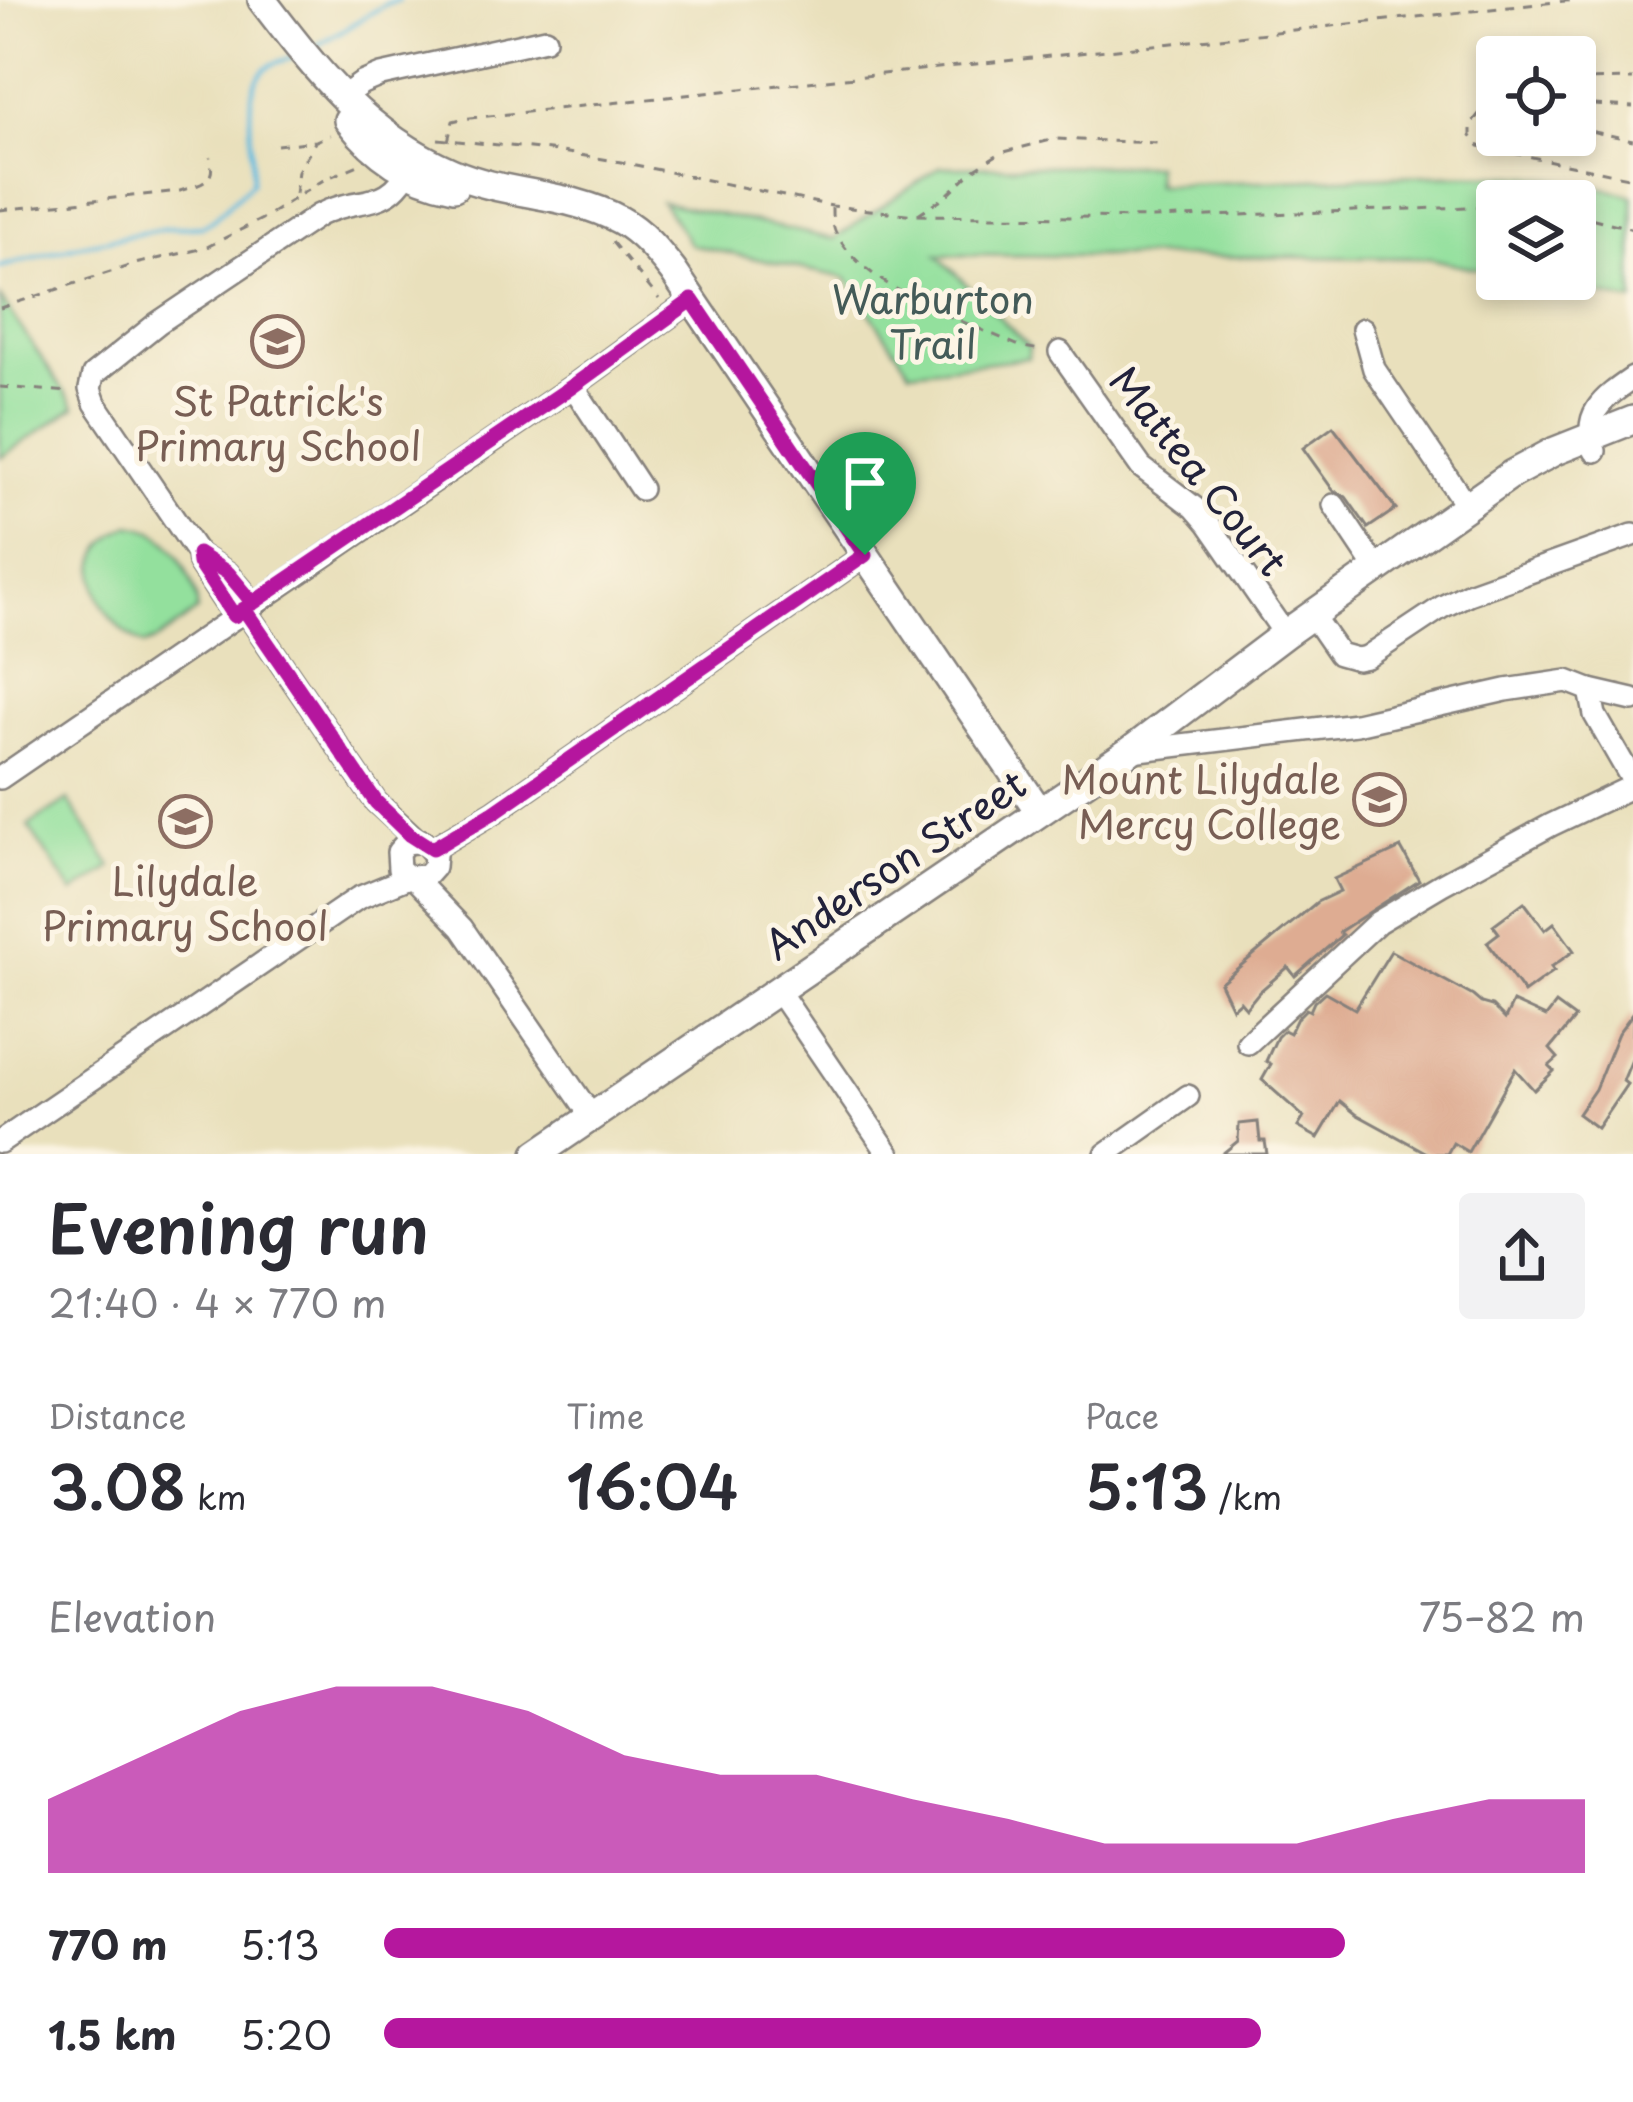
<!DOCTYPE html>
<meta charset="utf-8">
<style>
body{margin:0;font-family:"Playpen Sans",sans-serif;background:#f2f2f3;color:#2b2b33;height:100vh;display:flex;flex-direction:column;font-size:45px;white-space:nowrap}
*{box-sizing:border-box;margin:0}
p{font-size:39px;color:#7c7c81}
.icon{flex:none;width:66px;height:66px;fill:none;stroke:currentColor;stroke-width:2;stroke-linecap:round;stroke-linejoin:round}
.map{position:relative;height:1154px;overflow:hidden}
.side{display:flex;flex-direction:column;background:#fff;flex:1}
.side>*{flex:none}
.fabs{position:absolute;left:1476px;top:36px;display:grid;gap:24px}
.fabs a{display:grid;place-items:center;width:120px;height:120px;border-radius:12px;background:#fff;box-shadow:0 6px 18px #0003;font-size:60px}
.pin{position:absolute;display:grid;place-items:center;width:102px;height:102px;color:#fff;margin:-123px -51px;border-radius:50% 50% 50% 0;rotate:-45deg;box-shadow:0 0 12px #0007}
.pin .icon{rotate:45deg}
.round{display:grid;place-items:center;flex:none;width:126px;height:126px;border-radius:12px;background:#f2f2f3}
.overview{display:flex;align-items:center;justify-content:space-between;height:204px;padding:0 48px}
h1{font-size:66px;font-weight:600;line-height:90px}
.metrics{display:grid;grid-template-columns:repeat(3,1fr);gap:18px;height:204px;padding:12px 48px}
.metrics div{display:grid;align-content:center}
.metrics b{font-size:60px;font-weight:600}
.metrics small{font-size:33px;font-weight:400}
.metrics p{font-size:33px}
.chart{height:336px;padding:24px 48px}
.chart p{display:flex;justify-content:space-between}
.chart svg{width:100%;height:216px;margin-top:12px;fill:#b5179e;opacity:.7}
ul{padding:0 48px;list-style:none;font-size:39px}
li{display:grid;grid-template-columns:192px 144px 1fr;align-items:center;height:90px}
li i{height:30px;border-radius:15px;background:#b5179e}
.map>svg:first-child{display:block}
.green{fill:#93e09d;stroke:#5a816c;stroke-width:3}
.lines{fill:none;stroke-linecap:round;stroke-linejoin:round}
.stream{stroke:#61bbdf;stroke-width:4.5}
.building{fill:#deac92}
.minor-casing{stroke:#86817c;stroke-width:26}
.major-casing{stroke:#86817c;stroke-width:32}
.path{stroke:#86817c;stroke-width:3;stroke-dasharray:9 9;stroke-linecap:butt}
.minor{stroke:#fff;stroke-width:21}
.major{stroke:#fff;stroke-width:27}
.route-casing{stroke:#fff;stroke-width:24}
.route{stroke:#b5179e;stroke-width:15}
.labels{text-anchor:middle;dominant-baseline:central;stroke-width:10;stroke-linejoin:round;paint-order:stroke}
.park-label{font-size:39px;fill:#445b58;stroke:#fcf5e5}
.education-label{font-size:39px;fill:#785e54;stroke:#fcf5e5}
.street-label{font-size:39px;fill:#22223b;stroke:#fcf5e5}
</style>
<div class="map">
<svg width="1633" height="1154" viewBox="0 0 1633 1154">
<rect width="100%" height="100%" fill="#fcf5e5"/>
<filter id="ink" filterUnits="userSpaceOnUse"><feTurbulence type="fractalNoise" baseFrequency=".00833" numOctaves="2"/><feDisplacementMap in="SourceGraphic" scale="24" xChannelSelector="R" yChannelSelector="G"/><feConvolveMatrix kernelMatrix="1 2 1 2 8 2 1 2 1" color-interpolation-filters="sRGB"/></filter>
<filter id="wash" filterUnits="userSpaceOnUse"><feTurbulence type="fractalNoise" baseFrequency=".004" numOctaves="4" result="noise"/><feDisplacementMap in="SourceGraphic" scale="48" xChannelSelector="R" yChannelSelector="G"/><feGaussianBlur stdDeviation="2.7" result="paint"/><feColorMatrix in="noise" values="0 0 0 0 0 0 0 0 0 0 0 0 0 0 0 0 0 1.4 0 .05"/><feComposite in="paint" operator="in"/></filter>
<g filter="url(#wash)">
<rect width="100%" height="100%" fill="#e9e0bc"/>
<g class="green">
<path d="M1155,165l1,20c71,-3 142,-5 212,-8 90,-3 178,-8 265,19v106l-108,-23h50v-78h-78v72l-69,-15 -491,-3 92,92 -1,11 -118,13 -64,-93 -155,-33 -29,-43 172,37 106,-72z"/>
<polygon points="0,297 75,407 0,458"/>
<path d="M130,525c9,2 20,3 28,9 19,12 41,55 39,77l-39,29 -14,5c-48,-24 -75,-92 -14,-120z"/>
<polygon points="68,800 112,867 73,893 28,826"/>
</g>
<g class="lines">
<g class="stream">
<polyline points="313,48 388,3 399,0"/>
<path d="M0,267l76,-21 92,-18 35,-2 9,-5 40,-39c4,-33 -16,-100 21,-118 6,-3 13,-4 19,-6"/>
</g>
</g>
<g id="blocks">
<g class="building">
<polygon points="1333,426 1396,509 1368,528 1346,497 1333,490 1303,448"/>
<polygon points="1401,848 1419,880 1339,932 1342,935 1295,976 1288,967 1259,992 1246,1008 1240,1001 1232,1008 1220,983 1317,902 1340,891 1334,879"/>
<polygon points="1524,902 1545,930 1554,923 1574,951 1551,967 1554,971 1524,993 1487,942 1499,933 1493,925"/>
<polygon points="1391,951 1473,996 1481,1003 1492,1006 1505,1019 1513,1002 1546,1017 1556,1004 1575,1018 1550,1049 1558,1058 1549,1066 1554,1071 1534,1090 1515,1069 1468,1152 1453,1143 1447,1154 1429,1154 1356,1114 1340,1101 1318,1138 1298,1127 1304,1117 1262,1080 1271,1064 1266,1061 1277,1037 1284,1030 1290,1033 1297,1018 1306,1009 1310,1011 1314,1002 1325,992 1355,1009"/>
<polygon points="1633,1013 1633,1057 1623,1081 1627,1084 1597,1128 1578,1114 1595,1089 1618,1033"/>
<polygon points="1258,1122 1260,1141 1265,1141 1267,1154 1222,1154 1238,1141 1239,1124"/>
</g>
</g>
</g>
<g filter="url(#ink)">
<use href="#blocks" fill-opacity="0" stroke="#86817c" stroke-width="3"/>
<g class="lines">
<defs>
<g id="minor">
<polyline points="341,98 362,83 381,75 545,39"/>
<polyline points="1363,329 1374,369 1466,505"/>
<polyline points="1060,352 1141,467 1195,508 1208,523 1285,634"/>
<polyline points="573,386 641,489"/>
<path d="M1595,451c-14,-38 9,-53 38,-73"/>
<polyline points="1334,505 1376,568"/>
<polyline points="199,555 228,573 253,603"/>
<polyline points="244,609 376,802 417,840"/>
<polyline points="1312,615 1339,654 1357,659 1367,657 1442,607 1468,594 1633,535"/>
<path d="M234,616l-35,-53 -1,-9 -103,-151 -5,-14 3,-14 65,-52 161,-108c43,-22 68,0 94,-53"/>
<polyline points="1590,690 1595,715 1633,781"/>
<polyline points="1131,751 1356,724 1506,690 1567,681 1590,690 1633,700"/>
<polyline points="0,778 573,386 692,300"/>
<polyline points="432,849 494,812 865,555"/>
<polyline points="415,879 462,928 592,1117"/>
<polyline points="777,989 889,1154"/>
<polyline points="1248,1043 1378,922 1442,884 1551,825 1633,786"/>
<polyline points="0,1142 358,898 409,877 426,876 434,867 435,855 423,841 406,843 398,852 399,869 409,877"/>
<polyline points="1106,1154 1188,1096"/>
</g>
<g id="major">
<path d="M262,0c55,72 104,135 189,172 54,24 118,20 169,48 22,12 38,32 53,51l366,540"/>
<path d="M348,120c28,36 61,58 106,67"/>
<polyline points="537,1154 1130,751 1285,634 1512,474 1555,451 1633,420"/>
</g>
</defs>
<use href="#minor" class="minor-casing"/>
<use href="#major" class="major-casing"/>
<g class="path">
<polyline points="1575,80 1633,79"/>
<polyline points="1575,104 1633,107"/>
<polyline points="1497,112 1479,114 1471,124 1471,136 1479,146 1633,178"/>
<polyline points="1575,128 1633,140"/>
<polyline points="438,139 550,150 621,162 832,206 916,215 1153,218 1497,206"/>
<polyline points="448,141 453,121 461,119 1575,0"/>
<polyline points="277,145 316,141 330,135"/>
<polyline points="295,194 298,171 315,142"/>
<path d="M832,208c0,9 0,18 5,27 29,54 128,86 182,111l21,4"/>
<path d="M0,210l180,-19c21,-7 37,-8 30,-34"/>
<polyline points="918,214 946,196 972,171 1000,153 1055,139 1158,143"/>
<polyline points="1575,214 1633,229"/>
<polyline points="612,242 659,299"/>
<polyline points="0,308 135,264 205,248 262,219 325,179 361,164"/>
<polyline points="0,387 71,392"/>
</g>
<use href="#minor" class="minor"/>
<use href="#major" class="major"/>
</g>
</g>
<g class="lines" filter="url(#ink)">
<defs>
<polygon id="route" points="692,300 865,555 494,812 432,849 410,835 376,802 244,609 234,616 199,563 198,554 228,573 253,603 573,386"/>
</defs>
<use href="#route" class="route-casing"/>
<use href="#route" class="route"/>
</g>
<defs>
<symbol id="school-ring" viewBox="-11 -11 22 22"><circle r="9.5" fill="#fcf5e5" stroke="#8d6e63" stroke-width="1.5"/><path d="M0-5L7-2L0 1L-7-2ZM-4 1L0 2.5L4 1V4Q0 6-4 4Z" fill="#8d6e63"/></symbol>
</defs>
<g fill-rule="evenodd">
<use href="#school-ring" x="248" y="312" width="59" height="59"/>
<use href="#school-ring" x="1350" y="770" width="59" height="59"/>
<use href="#school-ring" x="156" y="792" width="59" height="59"/>
</g>
<g class="labels">
<g class="park-label">
<text x="933" y="297">Warburton<tspan x="933" dy="45">Trail</tspan></text>
</g>
<g class="education-label">
<text x="278" y="399">St Patrick's<tspan x="278" dy="45">Primary School</tspan></text>
<text x="1341" y="777" text-anchor="end">Mount Lilydale<tspan x="1341" dy="45">Mercy College</tspan></text>
<text x="185" y="879">Lilydale<tspan x="185" dy="45">Primary School</tspan></text>
</g>
<g class="street-label">
<text transform="translate(1200 470) rotate(51)">Mattea Court</text>
<text transform="translate(894 863) rotate(-34)">Anderson Street</text>
</g>
</g>
</svg>
<div class="fabs">
<a><svg class="icon" aria-label="locate" viewBox="0 0 24 24"><circle cx="12" cy="12" r="6"/><path d="M12 2v4M12 18v4M2 12h4M18 12h4"/></svg></a>
<a><svg class="icon" aria-label="layers" viewBox="0 0 24 24"><path d="M12 4l9 5-9 5-9-5zM3 14l9 5 9-5"/></svg></a>
</div>
<div class="pin" style="left:865px;top:555px;background:#1e9e55"><svg class="icon" aria-label="arrive" viewBox="0 0 24 24"><path d="M6 21V4h12l-3 4 3 4H6"/></svg></div>
</div>
<section class="side">
<div class="overview"><div><h1>Evening run</h1><p>21:40 · 4 × 770 m</p></div><a class="round"><svg class="icon" aria-label="share" viewBox="0 0 24 24"><path d="M12 15V3M7 8l5-5 5 5M5 13v7h14v-7"/></svg></a></div>
<div class="metrics">
<div><p>Distance</p><b>3.08<small> km</small></b></div>
<div><p>Time</p><b>16:04</b></div>
<div><p>Pace</p><b>5:13<small> /km</small></b></div>
</div>
<div class="chart"><p><span>Elevation</span>75–82 m</p>
<svg viewBox="0 0 160 44" preserveAspectRatio="none"><path d="M0 44V29L10 20L20 11L30 6L40 6L50 11L60 20L70 24L80 24L90 29L100 33L110 38L120 38L130 38L140 33L150 29L160 29V44z"/></svg>
</div>
<ul>
<li><b>770 m</b>5:13<i style="width:80%"></i></li>
<li><b>1.5 km</b>5:20<i style="width:73%"></i></li>
</ul>
</section>
